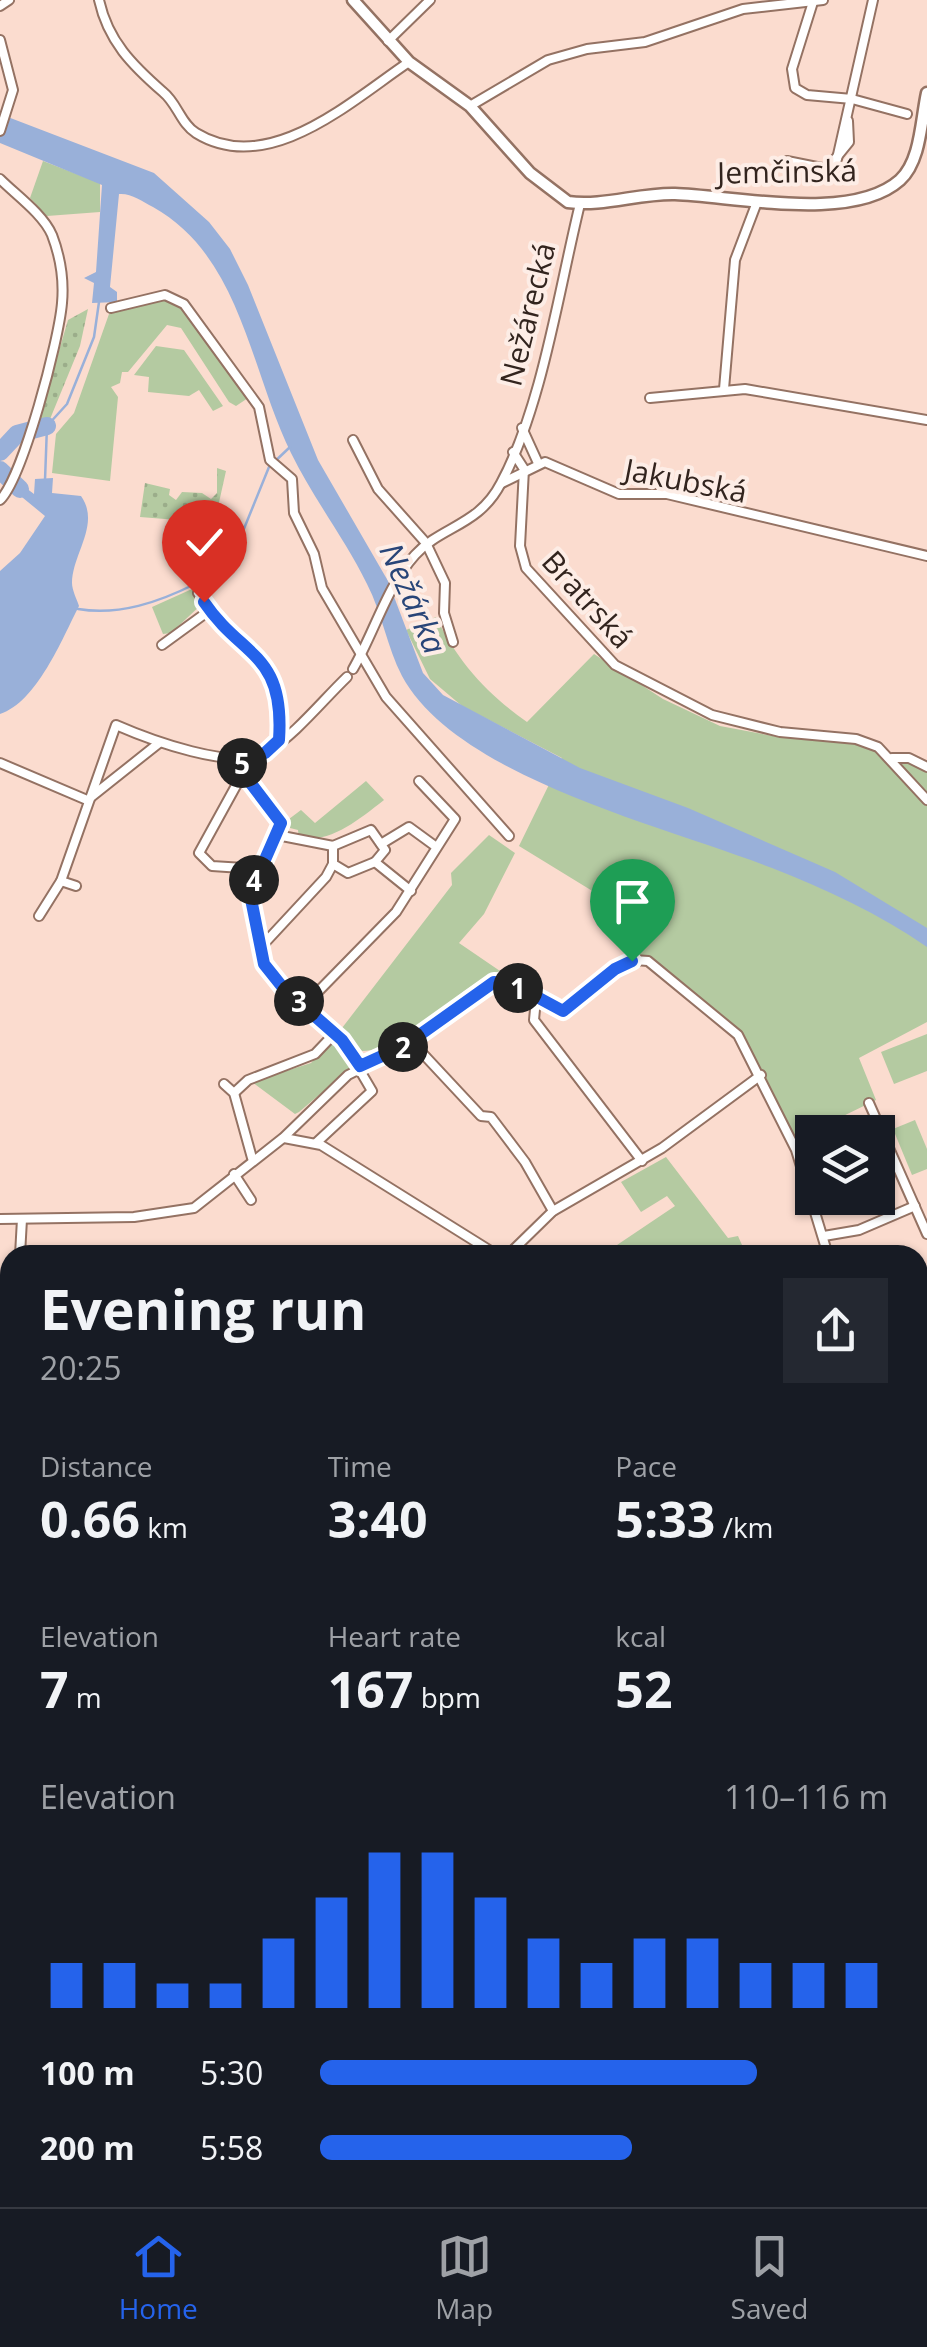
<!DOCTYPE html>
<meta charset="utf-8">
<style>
body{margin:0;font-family:"Open Sans",sans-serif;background:#242831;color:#f1f3f6;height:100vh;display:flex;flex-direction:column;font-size:38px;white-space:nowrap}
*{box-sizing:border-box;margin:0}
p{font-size:32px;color:#9ea1a6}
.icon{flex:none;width:55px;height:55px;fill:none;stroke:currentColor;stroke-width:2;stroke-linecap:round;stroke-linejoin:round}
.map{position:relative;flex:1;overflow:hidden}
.sheet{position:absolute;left:0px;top:1245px;width:928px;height:962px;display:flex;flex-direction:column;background:#171b24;border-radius:30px 30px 0 0;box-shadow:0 2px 8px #0004}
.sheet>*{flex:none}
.controls{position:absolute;left:795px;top:1115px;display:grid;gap:20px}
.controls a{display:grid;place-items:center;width:100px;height:100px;border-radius:0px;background:#171b24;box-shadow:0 2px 8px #0004;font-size:50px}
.pin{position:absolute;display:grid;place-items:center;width:85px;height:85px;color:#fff;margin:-102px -42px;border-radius:50% 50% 50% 0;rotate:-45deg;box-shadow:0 0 10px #0007}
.pin .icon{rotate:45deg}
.km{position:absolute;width:50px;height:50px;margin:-25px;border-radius:50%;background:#222;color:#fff;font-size:28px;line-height:50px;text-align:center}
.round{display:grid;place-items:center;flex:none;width:105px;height:105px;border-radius:0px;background:#242831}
.overview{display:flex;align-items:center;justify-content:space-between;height:170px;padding:0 40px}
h1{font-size:55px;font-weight:700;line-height:75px}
.stats{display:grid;grid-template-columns:repeat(3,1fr);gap:15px;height:170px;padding:10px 40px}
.stats div{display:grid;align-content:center}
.stats b{font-size:50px;font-weight:700}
.stats small{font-size:28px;font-weight:400}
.stats p{font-size:28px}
.chart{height:280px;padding:20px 40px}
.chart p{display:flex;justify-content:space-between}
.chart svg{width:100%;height:180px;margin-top:10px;stroke:#2563eb;stroke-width:6}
ul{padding:0 40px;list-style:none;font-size:32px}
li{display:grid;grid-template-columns:160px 120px 1fr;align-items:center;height:75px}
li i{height:25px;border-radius:12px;background:#2563eb}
.tab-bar{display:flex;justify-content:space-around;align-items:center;height:140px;border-top:2px solid #363941;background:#171b24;font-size:28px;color:#9ea1a6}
.tab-bar a{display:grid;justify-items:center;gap:5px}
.tab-bar .active{color:#2563eb}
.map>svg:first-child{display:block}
.grass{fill:url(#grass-dots)}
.green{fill:#b4caa1}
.water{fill:#99b0d9}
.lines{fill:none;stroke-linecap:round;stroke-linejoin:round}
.stream{stroke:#99b0d9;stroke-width:2.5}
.river{stroke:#99b0d9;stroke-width:18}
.minor-casing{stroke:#947263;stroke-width:12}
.tertiary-casing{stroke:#947263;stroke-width:15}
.primary-casing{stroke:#908235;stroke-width:18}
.minor{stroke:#fff;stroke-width:8}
.tertiary{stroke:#fff;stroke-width:10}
.primary{stroke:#dad38d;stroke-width:12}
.route-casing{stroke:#fff;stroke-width:20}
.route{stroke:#2563eb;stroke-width:12}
.labels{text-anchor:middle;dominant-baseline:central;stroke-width:8;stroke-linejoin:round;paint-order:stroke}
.street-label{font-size:30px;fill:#32241e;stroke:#fdede6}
.water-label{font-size:32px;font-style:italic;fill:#284578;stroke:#fdede6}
</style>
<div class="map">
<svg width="927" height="2207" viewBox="0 0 927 2207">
<defs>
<pattern id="grass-dots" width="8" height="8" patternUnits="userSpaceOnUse" patternTransform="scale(2.5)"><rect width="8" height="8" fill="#b4caa1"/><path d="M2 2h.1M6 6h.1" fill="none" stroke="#9bad8a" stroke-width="1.8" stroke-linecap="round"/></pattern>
</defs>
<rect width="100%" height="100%" fill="#fbdccf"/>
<g class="grass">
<polygon points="88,309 80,346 48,424 37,426 68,320"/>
<polygon points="217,468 226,471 216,516 224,518 220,531 215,523 140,517 145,483 170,489 169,495 176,500 182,492 202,493 211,499 217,493"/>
</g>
<g class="green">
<polygon points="43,161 100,183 100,212 47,216 30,198"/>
<polygon points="161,299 182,308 248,398 236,406 229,402 181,328 167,325 128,372 122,372 120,383 111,387 118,397 110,481 52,473 56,434 74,413 109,314"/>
<polygon points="156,346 184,350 223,406 213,411 199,390 189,396 148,392 149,377 134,375"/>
<polygon points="192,589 203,603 171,633 163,634 152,607"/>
<path d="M436,617c22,45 50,76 91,105l67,-68 69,45 57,27 58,11 68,3 81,29v253l-68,36 17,42 -84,41 -54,-106 -116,-95 3,-29 -106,-65 43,-88 -100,-52 -32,-27 -24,-49z"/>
<path d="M366,781l18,19c-27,21 -52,42 -85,39l-1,-9 -8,-2 -1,-9 12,-9 14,13z"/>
<path d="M489,835l26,18 -31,61 -25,29 41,28c-48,17 -87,78 -138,80l-20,-23 110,-143 -1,-12z"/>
<polygon points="927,1034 927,1071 894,1084 881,1052"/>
<polygon points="331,1041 353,1059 352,1067 299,1112 295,1114 252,1082 311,1063"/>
<polygon points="915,1120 927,1149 927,1169 912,1175 893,1129"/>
<path d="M666,1157l62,81 10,-2 4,9c-43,13 -77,10 -123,10l-2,-10 58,-39 -8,-10 -26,16 -20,-30z"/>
</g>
<g class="water">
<path d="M0,114l154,59 55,49 21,27 18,36 70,175 70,121 35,92 20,22 137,73 108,40 147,64 92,56v19c-47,-33 -102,-58 -155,-79 -104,-41 -315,-90 -370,-192 -15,-29 -20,-63 -35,-92 -22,-45 -54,-86 -76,-131 -41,-83 -50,-197 -138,-246 -11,-6 -22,-14 -34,-13l-9,93 7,5v10l-25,1 2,-20 -10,-5 12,-6 6,-87 -102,-42z"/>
<path d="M53,478l-1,15 29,3c20,28 -9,58 -9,87 0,7 5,17 7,23 -17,33 -42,96 -79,108v-143l20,-18 25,-37 -28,-23 5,-8 12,9 1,-15z"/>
</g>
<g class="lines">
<g class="stream">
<polyline points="45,480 47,426 67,404 94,337 99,302"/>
<polyline points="239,541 269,467 290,447"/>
<path d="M78,609c41,7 81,-7 117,-25"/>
</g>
<g class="river">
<polyline points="0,452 17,434 47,426"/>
<polyline points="0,470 20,489"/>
</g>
<defs>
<g id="minor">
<path d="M99,0c9,41 33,65 64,92 14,11 18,32 33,41 73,45 156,-33 213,-71"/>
<polyline points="813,2 792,69 795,88 807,95 852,99 907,114"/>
<polyline points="0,6 9,0"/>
<polyline points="0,40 13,90 0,131"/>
<polyline points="388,41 430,0"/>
<polyline points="470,106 548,60 587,49 645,42 743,9 823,0"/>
<polyline points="837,159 873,0"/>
<polyline points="787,161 827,169 849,142 848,121"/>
<path d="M0,179c16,16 43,35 52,56 8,21 12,46 10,68 -3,37 -39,174 -62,197"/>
<polyline points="111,308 165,295 184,304 259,407 270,460 292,479 294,513 314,554 322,588 386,697 509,836"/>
<polyline points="724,389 735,260 757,202"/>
<polyline points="650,398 745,389 927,420"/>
<polyline points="522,428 538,463"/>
<polyline points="353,440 378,489 426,543 445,583 444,613 453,642"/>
<polyline points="513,452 524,469 520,546 526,568 615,665 712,715 780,732 856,739 878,747 927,800"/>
<polyline points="502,483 545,462 619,494 667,494 927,556"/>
<path d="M198,593c39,58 87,60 81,147"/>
<polyline points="162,645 210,610"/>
<path d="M353,669c21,-36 34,-83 62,-114 26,-29 64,-29 86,-72 41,-76 58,-194 79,-279"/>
<polyline points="892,758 909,758 927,767"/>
<polyline points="242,759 243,773 281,823 250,894 264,964 284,989 342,1040 372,1091 316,1143"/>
<polyline points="0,763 87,800"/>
<polyline points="243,773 199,853 212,866 258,869"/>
<polyline points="91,797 159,743"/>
<polyline points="277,835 333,846 371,830 385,850 375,862 411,891"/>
<polyline points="381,844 409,827 435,846"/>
<polyline points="333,864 348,873 375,862"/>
<polyline points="61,881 76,886"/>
<path d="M39,916l22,-35 55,-156c32,14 119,47 151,27 29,-18 55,-51 80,-75"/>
<polyline points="261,947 326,877 333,864 333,846"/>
<polyline points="536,999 534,1020 642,1161"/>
<polyline points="305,1005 396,912 455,819 419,781"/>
<polyline points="411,1041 481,1116 491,1117 525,1162 553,1211"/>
<polyline points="224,1084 234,1093 252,1158"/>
<polyline points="234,1093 248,1080 315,1054 335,1033"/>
<polyline points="869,1103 927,1234"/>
<polyline points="284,1138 321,1145 497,1255"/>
<polyline points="234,1174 251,1200"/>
<path d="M0,1219l134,-2 60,-9 89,-70 65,-63 56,-28 81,-61 23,-4 55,29c23,-18 53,-56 85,-50l90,74 58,115 32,105"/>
<polyline points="824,1236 859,1230 915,1206"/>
<polyline points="20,1255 22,1219"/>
<polyline points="508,1255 553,1211 662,1148 761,1075"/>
<polyline points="918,1353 927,1350"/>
<polyline points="918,1658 918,1707"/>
<polyline points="8,1683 10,1658"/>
<polyline points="918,1744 927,1762"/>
<polyline points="0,1868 10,1868"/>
<polyline points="918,1921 927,1916"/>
<polyline points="0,2007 10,2006"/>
<polyline points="0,2106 10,2105"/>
<polyline points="918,2125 927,2134"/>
<polyline points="918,2137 927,2155"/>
<polyline points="386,2198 396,2198"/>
<polyline points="130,2207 132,2198"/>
</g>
<path id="tertiary" d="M353,0l56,62 61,44 60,67 38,29c35,5 71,-9 107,-8 59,2 177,29 225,-14 21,-19 21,-60 27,-87"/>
<g id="primary">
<polyline points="918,2172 927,2167"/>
<polyline points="835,2207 860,2198"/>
</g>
</defs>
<use href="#minor" class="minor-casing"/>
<use href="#tertiary" class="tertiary-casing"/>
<use href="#primary" class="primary-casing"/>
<use href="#minor" class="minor"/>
<use href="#tertiary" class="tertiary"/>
<use href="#primary" class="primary"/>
</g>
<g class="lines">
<defs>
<path id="route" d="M204,602c38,56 81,50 75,138l-14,13 -23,7 1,13 38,50 -31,71 14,70 20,25 58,51 18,26 44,-20 90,-64 19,2 50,27 52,-42 17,-8"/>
</defs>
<use href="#route" class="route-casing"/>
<use href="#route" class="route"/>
</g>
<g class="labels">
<g class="street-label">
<text transform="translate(787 171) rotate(-1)">Jemčinská</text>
<text transform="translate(527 314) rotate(-76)">Nežárecká</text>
<text transform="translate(686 480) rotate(11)">Jakubská</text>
<text transform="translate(588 599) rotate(48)">Bratrská</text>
</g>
<g class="water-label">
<text transform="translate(414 598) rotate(66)">Nežárka</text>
</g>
</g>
</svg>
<div class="controls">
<a><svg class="icon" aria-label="layers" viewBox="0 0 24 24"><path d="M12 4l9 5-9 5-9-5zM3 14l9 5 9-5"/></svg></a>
</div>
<div class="pin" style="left:632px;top:961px;background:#1e9e55"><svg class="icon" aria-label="arrive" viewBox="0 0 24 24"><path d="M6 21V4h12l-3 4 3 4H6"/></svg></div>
<div class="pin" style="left:204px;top:602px;background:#d93025"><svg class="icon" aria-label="check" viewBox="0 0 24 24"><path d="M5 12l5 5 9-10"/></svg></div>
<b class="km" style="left:518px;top:988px">1</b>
<b class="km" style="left:403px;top:1047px">2</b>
<b class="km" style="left:299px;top:1001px">3</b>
<b class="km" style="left:254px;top:880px">4</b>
<b class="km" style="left:242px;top:763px">5</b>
<section class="sheet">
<div class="overview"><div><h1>Evening run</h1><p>20:25</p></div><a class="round"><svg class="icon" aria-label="share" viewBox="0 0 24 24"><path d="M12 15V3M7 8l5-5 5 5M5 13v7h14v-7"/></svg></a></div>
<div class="stats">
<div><p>Distance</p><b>0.66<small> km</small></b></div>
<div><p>Time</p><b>3:40</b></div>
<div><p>Pace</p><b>5:33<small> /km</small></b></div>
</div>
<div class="stats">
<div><p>Elevation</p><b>7<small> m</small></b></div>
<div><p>Heart rate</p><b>167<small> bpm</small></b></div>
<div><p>kcal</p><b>52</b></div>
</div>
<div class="chart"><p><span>Elevation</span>110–116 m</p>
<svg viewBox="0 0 160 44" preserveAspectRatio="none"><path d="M5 44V33M15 44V33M25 44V38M35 44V38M45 44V27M55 44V17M65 44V6M75 44V6M85 44V17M95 44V27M105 44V33M115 44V27M125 44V27M135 44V33M145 44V33M155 44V33"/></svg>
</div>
<ul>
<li><b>100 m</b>5:30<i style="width:77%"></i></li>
<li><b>200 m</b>5:58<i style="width:55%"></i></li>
</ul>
</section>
</div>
<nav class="tab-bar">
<a class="active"><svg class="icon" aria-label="home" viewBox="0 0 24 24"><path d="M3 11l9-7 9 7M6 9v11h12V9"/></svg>Home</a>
<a><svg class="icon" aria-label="map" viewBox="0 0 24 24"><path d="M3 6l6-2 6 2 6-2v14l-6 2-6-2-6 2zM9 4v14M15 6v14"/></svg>Map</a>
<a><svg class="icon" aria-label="saved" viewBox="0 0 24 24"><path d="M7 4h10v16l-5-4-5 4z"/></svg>Saved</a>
</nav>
